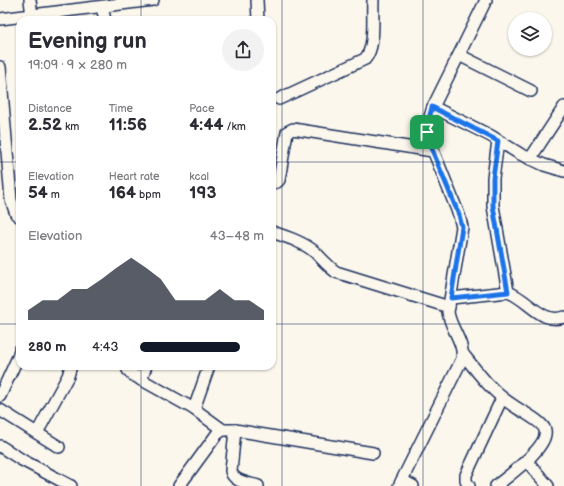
<!DOCTYPE html>
<meta charset="utf-8">
<style>
body{margin:0;font-family:"Balsamiq Sans",sans-serif;background:#f2f2f3;color:#2b2b33;height:100vh;display:flex;flex-direction:column;font-size:15px;white-space:nowrap}
*{box-sizing:border-box;margin:0}
p{font-size:13px;color:#7c7c81}
.icon{flex:none;width:22px;height:22px;fill:none;stroke:currentColor;stroke-width:2;stroke-linecap:round;stroke-linejoin:round}
.map{position:relative;flex:1;overflow:hidden}
.sheet{position:absolute;left:16px;top:16px;width:260px;height:354px;display:flex;flex-direction:column;background:#fff;border-radius:12px;box-shadow:0 1px 3px #0004}
.sheet>*{flex:none}
.tools{position:absolute;left:508px;top:12px;display:grid;gap:8px}
.tools a{display:grid;place-items:center;width:44px;height:44px;border-radius:50%;background:#fff;box-shadow:0 1px 3px #0004;font-size:20px}
.pin{position:absolute;display:grid;place-items:center;width:34px;height:34px;color:#fff;margin:-17px;border-radius:8px;box-shadow:0 2px 6px #0006}
.round{display:grid;place-items:center;flex:none;width:42px;height:42px;border-radius:21px;background:#f2f2f3}
.overview{display:flex;align-items:center;justify-content:space-between;height:68px;padding:0 12px}
h1{font-size:22px;font-weight:600;line-height:30px}
.figures{display:grid;grid-template-columns:repeat(3,1fr);gap:6px;height:68px;padding:4px 12px}
.figures div{display:grid;align-content:center}
.figures b{font-size:17px;font-weight:600}
.figures small{font-size:11px;font-weight:400}
.figures p{font-size:11px}
.chart{height:112px;padding:8px 12px}
.chart p{display:flex;justify-content:space-between}
.chart svg{width:100%;height:72px;margin-top:4px;fill:#111827;opacity:.7}
ul{padding:0 12px;list-style:none;font-size:13px}
li{display:grid;grid-template-columns:64px 48px 1fr;align-items:center;height:30px}
li i{height:10px;border-radius:5px;background:#111827}
.map>svg:first-child{display:block}
.lines{fill:none;stroke-linecap:round;stroke-linejoin:round}
.street-casing{stroke:#1b2f5e;stroke-width:14}
.street{stroke:#fbf7ec;stroke-width:11}
.route-casing{stroke:#fff;stroke-width:8}
.route{stroke:#1a73e8;stroke-width:5}
.grid{fill:none;stroke:#1b2f5e;stroke-width:1;stroke-opacity:0.55}
</style>
<div class="map">
<svg width="564" height="486" viewBox="0 0 564 486">
<rect width="100%" height="100%" fill="#fbf7ec"/>
<filter id="ink" filterUnits="userSpaceOnUse"><feTurbulence type="fractalNoise" baseFrequency=".025" numOctaves="2"/><feDisplacementMap in="SourceGraphic" scale="8" xChannelSelector="R" yChannelSelector="G"/><feConvolveMatrix kernelMatrix="1 2 1 2 8 2 1 2 1" color-interpolation-filters="sRGB"/></filter>
<g filter="url(#ink)">
<g class="lines">
<defs>
<g id="street">
<polyline points="30,0 32,16"/>
<polyline points="257,0 258,20"/>
<polyline points="102,7 105,20"/>
<polyline points="0,19 153,0"/>
<polyline points="459,55 531,91"/>
<polyline points="0,67 11,200 16,214 20,217"/>
<path d="M279,99l86,-40c11,-12 7,-43 8,-59"/>
<polyline points="433,107 491,136 520,154 544,165 564,171"/>
<polyline points="498,141 493,178 493,206 508,292"/>
<polyline points="530,159 564,107"/>
<polyline points="272,183 277,182 279,180 287,132 293,129 433,151"/>
<path d="M272,232c15,5 31,10 43,20 7,7 13,14 21,20l113,35"/>
<path d="M451,298l57,-6c20,7 34,33 56,25"/>
<path d="M463,354c15,19 30,39 51,52 7,5 29,16 31,24 4,17 -37,46 -49,56"/>
<polyline points="127,366 128,370 133,375 194,409 223,430"/>
<polyline points="141,380 146,366"/>
<polyline points="0,396 18,357 20,350"/>
<polyline points="194,409 209,366"/>
<polyline points="0,410 59,447"/>
<path d="M235,430l-4,41c2,11 18,12 27,15"/>
<polyline points="37,433 68,376 71,366"/>
<polyline points="0,446 22,460 71,486"/>
<polyline points="527,461 548,486"/>
<polyline points="402,480 413,486"/>
<polyline points="179,486 217,434 223,430 235,430 373,453"/>
<path d="M399,486l63,-127c3,-16 -12,-31 -14,-47l14,-85 -3,-12 -30,-75 -2,-13 6,-20 53,-107"/>
<polyline points="469,486 466,481 466,475 502,398"/>
</g>
</defs>
<use href="#street" class="street-casing"/>
<use href="#street" class="street"/>
</g>
</g>
<g class="lines" filter="url(#ink)">
<defs>
<polygon id="route" points="432,107 498,141 493,178 493,206 508,292 451,298 462,227 459,215 428,140 427,127"/>
</defs>
<use href="#route" class="route-casing"/>
<use href="#route" class="route"/>
</g>
<path class="grid" d="M141,0v20M282,0v486M423,0v486M0,162h20M272,162h292M0,324h20M272,324h292M141,366v120"/>
</svg>
<div class="tools">
<a><svg class="icon" aria-label="layers" viewBox="0 0 24 24"><path d="M12 4l9 5-9 5-9-5zM3 14l9 5 9-5"/></svg></a>
</div>
<div class="pin" style="left:427px;top:132px;background:#1e9e55"><svg class="icon" aria-label="arrive" viewBox="0 0 24 24"><path d="M6 21V4h12l-3 4 3 4H6"/></svg></div>
<section class="sheet">
<div class="overview"><div><h1>Evening run</h1><p>19:09 · 9 × 280 m</p></div><a class="round"><svg class="icon" aria-label="share" viewBox="0 0 24 24"><path d="M12 15V3M7 8l5-5 5 5M5 13v7h14v-7"/></svg></a></div>
<div class="figures">
<div><p>Distance</p><b>2.52<small> km</small></b></div>
<div><p>Time</p><b>11:56</b></div>
<div><p>Pace</p><b>4:44<small> /km</small></b></div>
</div>
<div class="figures">
<div><p>Elevation</p><b>54<small> m</small></b></div>
<div><p>Heart rate</p><b>164<small> bpm</small></b></div>
<div><p>kcal</p><b>193</b></div>
</div>
<div class="chart"><p><span>Elevation</span>43–48 m</p>
<svg viewBox="0 0 160 44" preserveAspectRatio="none"><path d="M0 44V38L10 32L20 32L30 25L40 25L50 19L60 12L70 6L80 12L90 19L100 32L110 32L120 32L130 25L140 32L150 32L160 38V44z"/></svg>
</div>
<ul>
<li><b>280 m</b>4:43<i style="width:81%"></i></li>
</ul>
</section>
</div>
